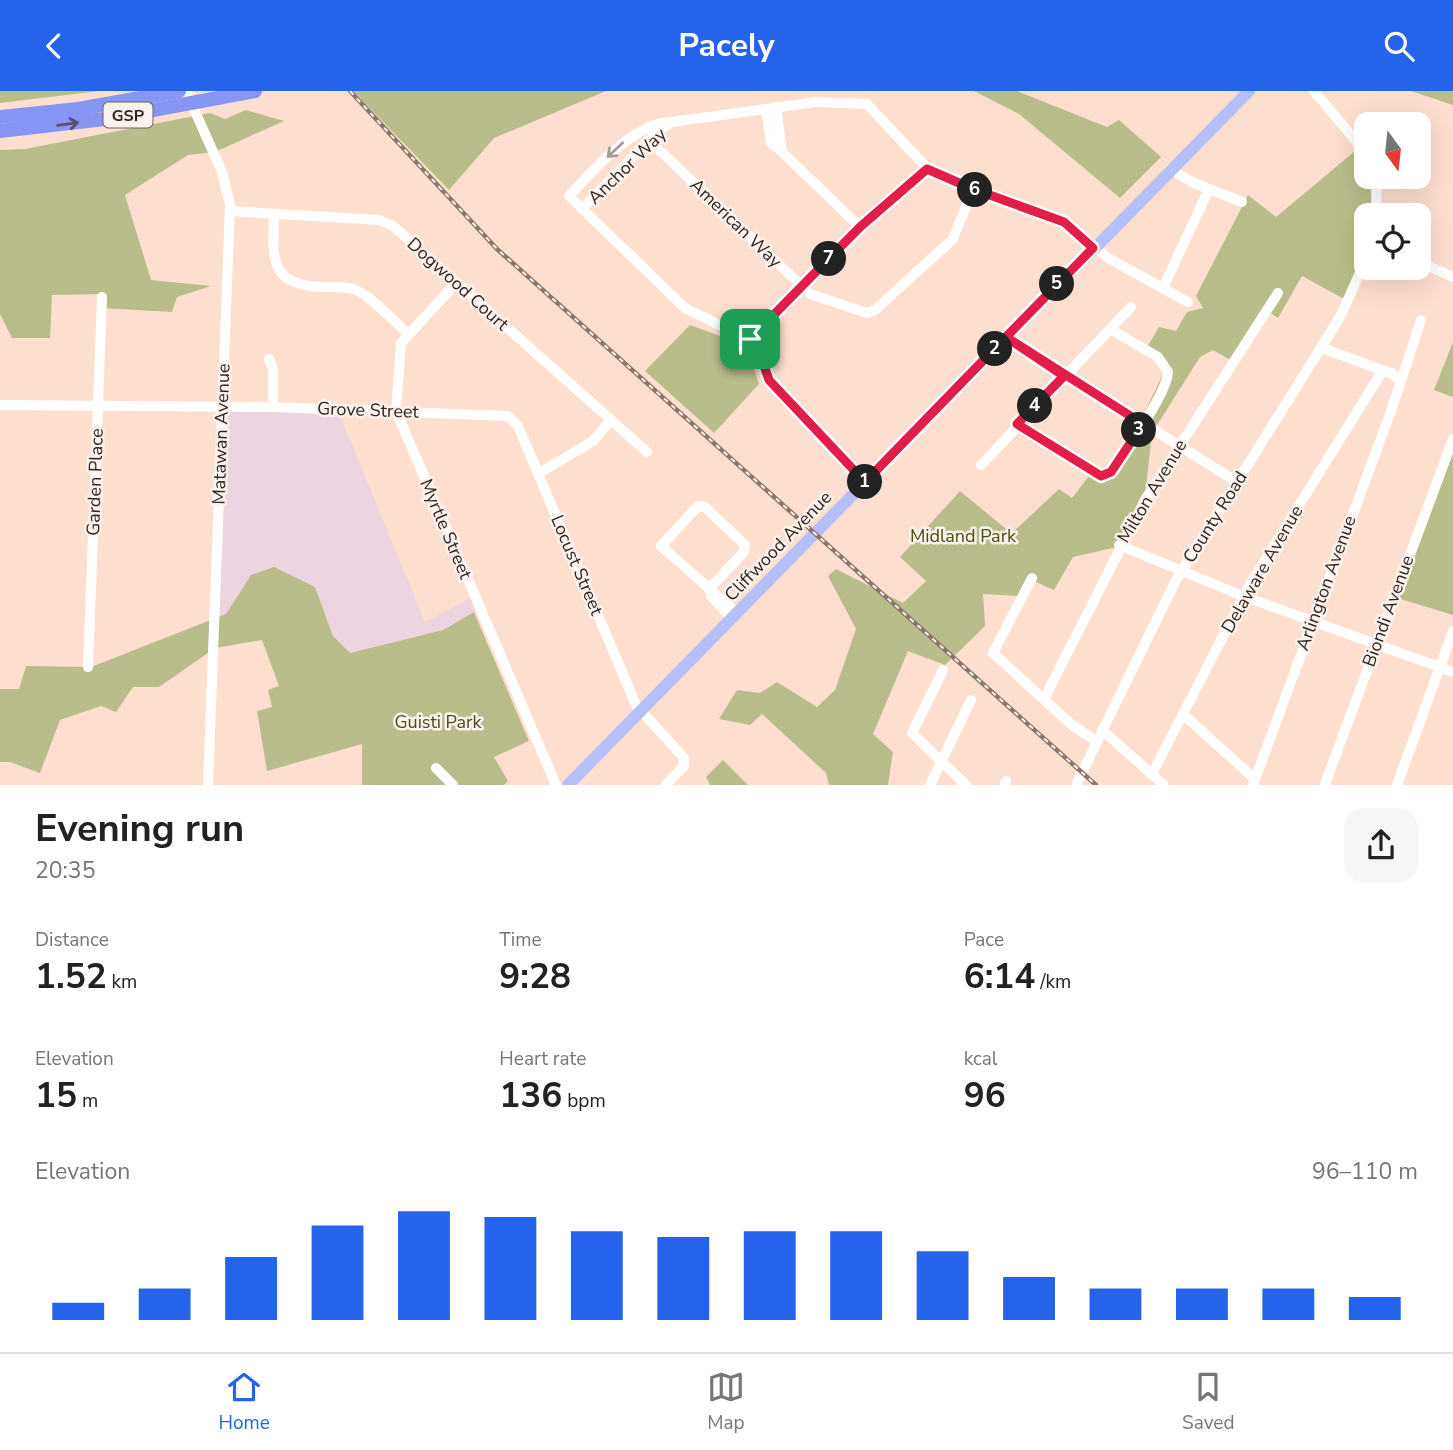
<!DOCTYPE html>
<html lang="en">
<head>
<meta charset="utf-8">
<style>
  :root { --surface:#fff; --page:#f6f6f6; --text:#222; --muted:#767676; --line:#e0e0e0; --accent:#2563eb }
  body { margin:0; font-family:"Nunito Sans",sans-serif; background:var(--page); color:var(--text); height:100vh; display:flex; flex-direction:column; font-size:26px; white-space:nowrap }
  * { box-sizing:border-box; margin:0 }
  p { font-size:23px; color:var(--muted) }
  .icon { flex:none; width:38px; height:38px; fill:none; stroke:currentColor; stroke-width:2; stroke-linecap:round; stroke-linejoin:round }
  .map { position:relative; height:694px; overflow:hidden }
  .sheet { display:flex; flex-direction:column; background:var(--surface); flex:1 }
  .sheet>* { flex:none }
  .needle { width:46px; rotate:165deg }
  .buttons { position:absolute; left:1354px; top:21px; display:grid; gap:14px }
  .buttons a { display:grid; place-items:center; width:77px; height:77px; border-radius:14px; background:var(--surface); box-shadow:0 7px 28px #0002; font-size:35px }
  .pin { position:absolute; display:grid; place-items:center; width:60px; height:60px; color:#fff; margin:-30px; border-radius:14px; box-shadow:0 4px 10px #0006 }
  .km { position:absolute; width:35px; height:35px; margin:-18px; border-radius:50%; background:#222; color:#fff; font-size:19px; line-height:35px; text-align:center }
  .round { display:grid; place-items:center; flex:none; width:74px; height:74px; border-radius:21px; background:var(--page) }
  .head { display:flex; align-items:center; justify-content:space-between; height:119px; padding:0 35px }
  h1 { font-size:38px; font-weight:700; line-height:52px }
  .metrics { display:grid; grid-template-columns:repeat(3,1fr); gap:10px; height:119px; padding:7px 35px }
  .metrics div { display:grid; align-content:center }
  .metrics b { font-size:35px; font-weight:700 }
  .metrics small { font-size:19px; font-weight:400 }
  .metrics p { font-size:19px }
  .chart { height:196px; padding:14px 35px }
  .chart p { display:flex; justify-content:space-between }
  .chart svg { width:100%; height:126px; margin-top:7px; stroke:var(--accent); stroke-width:6 }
  header { display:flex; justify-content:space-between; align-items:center; height:91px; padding:0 35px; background:var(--accent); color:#fff; font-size:32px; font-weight:700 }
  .tab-bar { display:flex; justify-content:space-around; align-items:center; height:98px; border-top:2px solid var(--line); background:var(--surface); font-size:19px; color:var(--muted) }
  .tab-bar a { display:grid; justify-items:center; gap:4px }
  .tab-bar .current { color:var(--accent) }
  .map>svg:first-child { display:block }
  .education { fill:#ecd5e0 }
  .green { fill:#b9bd8a }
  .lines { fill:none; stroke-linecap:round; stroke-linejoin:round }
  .minor { stroke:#fff; stroke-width:10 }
  .major { stroke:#b7bff9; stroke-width:12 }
  .highway { stroke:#8795f5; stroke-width:14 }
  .rail-casing { stroke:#8b766c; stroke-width:4.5 }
  .rail { stroke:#f9f2ee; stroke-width:2; stroke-dasharray:5; stroke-linecap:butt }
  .oneway { stroke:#545173 }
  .oneway2 { stroke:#a39c99 }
  .route-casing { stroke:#fff; stroke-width:14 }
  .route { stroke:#e11d48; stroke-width:9 }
  .labels { text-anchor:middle; stroke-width:5; stroke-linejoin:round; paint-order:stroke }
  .shield { fill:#f9f2ee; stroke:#6e625c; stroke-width:2 }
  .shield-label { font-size:16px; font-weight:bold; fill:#32241d }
  .street-label { font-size:18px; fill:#32241d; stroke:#f9f2ee }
  .park-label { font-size:18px; fill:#4c4e0e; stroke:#f9f2ee }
</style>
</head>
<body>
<header><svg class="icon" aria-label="back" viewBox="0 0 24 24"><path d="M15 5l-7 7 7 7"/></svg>Pacely<svg class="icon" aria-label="search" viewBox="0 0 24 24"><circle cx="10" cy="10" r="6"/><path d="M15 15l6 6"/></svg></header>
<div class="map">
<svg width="1453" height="694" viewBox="0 0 1453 694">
  <rect width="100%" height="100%" fill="#fddfd0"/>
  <!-- education -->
  <polygon class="education" points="229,320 339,322 425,531 470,507 474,521 443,539 350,562 333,545 315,496 251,484 226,523 219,526"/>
  <!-- green -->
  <g class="green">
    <polygon points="0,0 99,0 0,12"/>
    <polygon points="353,0 606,0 494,47 449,99"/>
    <polygon points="974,0 1017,0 1107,36 1119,29 1161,66 1120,107 1019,23"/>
    <polygon points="1411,0 1453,0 1453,14"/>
    <polygon points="246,19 284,30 215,61 188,64 125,104 151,189 211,195 177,206 172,221 101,217 100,203 52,204 50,247 12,247 0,223 0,59 25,58 210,22 225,28"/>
    <path d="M1355,60C1369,83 1373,97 1371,124H1367C1367,156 1356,179 1344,208L1302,185L1278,227L1269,221L1232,270L1213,259L1200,266L1152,342L1145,405L1117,456L1073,466L1054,499L1029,488L1020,505L983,503L985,535L945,574L908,560L873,643L893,661L888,694H829L826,682L762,623L750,634L719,628L737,599L760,602L777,591L817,616L835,599L856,538L828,485L836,478L903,512L926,490L900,466L960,400L1006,438L1014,440L1059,398L1072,407L1089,385L1106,389L1103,386L1139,333L1166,277L1145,260L1159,236L1176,240L1187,221L1203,217L1196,205L1248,104L1276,126Z"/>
    <path d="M690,234C728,248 747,250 759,293L714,342L645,280Z"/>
    <polygon points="1453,251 1453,306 1434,299"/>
    <polygon points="1453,350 1453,524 1394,506"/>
    <polygon points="274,476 315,496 333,545 350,562 443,539 474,521 529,650 494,666 508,690 504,694 362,694 362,653 267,680 257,620 272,616 268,599 279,595 262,549 215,557 159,596 133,596 116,621 101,615 60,629 40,682 10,671 0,671 0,598 19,598 26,575 91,576 226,523 251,484"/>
    <polygon points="723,669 748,694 710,694 706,686"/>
  </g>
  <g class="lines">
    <!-- minor -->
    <g class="minor">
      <polyline points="186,0 222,81 230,114 208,694"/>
      <polyline points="1314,0 1367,63"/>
      <polyline points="776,16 782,61 860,136"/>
      <polyline points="766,18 771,52 782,61"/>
      <polyline points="649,49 810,203 867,222 875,219 953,148 973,98"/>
      <polyline points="1170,78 1194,92 1242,111"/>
      <polyline points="582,118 659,39 668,34"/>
      <polyline points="230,120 379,129 393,135 647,361"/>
      <path d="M274,123C273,166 268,193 320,196C330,196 343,195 353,198C368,202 395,231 408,243"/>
      <polyline points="1376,124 1377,86"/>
      <polyline points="1419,171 1453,186"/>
      <polyline points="456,192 401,252 396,320 556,694"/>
      <polyline points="1163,197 1209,98"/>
      <polyline points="1006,246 1237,391"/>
      <polyline points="750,249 860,136 927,77"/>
      <polyline points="1322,257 1393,283 1400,291"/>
      <polyline points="269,268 273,278 273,316"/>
      <polyline points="0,314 273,316 508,325 518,335 636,614 684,667 684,675 666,694"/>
      <path d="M1017,333L1096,384L1111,381C1125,361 1167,303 1168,281L1158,266L1110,238"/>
      <polyline points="981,374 1131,216"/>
      <polyline points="538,383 593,350 611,329"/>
      <path d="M865,391L769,289L760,263L750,249L685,217L569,105C595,78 621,46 657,33L816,11L867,13L927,77L973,98L1064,131L1108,167L1188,211"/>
      <polyline points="1119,454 1243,505 1453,581"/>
      <polyline points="1032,487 993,562 1072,634 1096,650"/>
      <polyline points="709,498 744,461 745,454 705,416 698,415 661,455 737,522"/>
      <polyline points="711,505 732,528"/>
      <polyline points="88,576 102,206"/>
      <polyline points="943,579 912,642 966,694"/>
      <polyline points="1044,608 1145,409 1278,202"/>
      <polyline points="1183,623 1255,688"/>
      <polyline points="1102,639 1164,694"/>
      <polyline points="436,677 453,694"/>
      <polyline points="1152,683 1249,495 1383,279"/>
      <polyline points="1325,693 1453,348"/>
      <polyline points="930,694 971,609"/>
      <polyline points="1004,694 1006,690"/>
      <polyline points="1076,694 1176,489 1340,226 1367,166"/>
      <polyline points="1253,694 1391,320 1421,229"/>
      <polyline points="1397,694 1453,540"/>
    </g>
    <!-- major -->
    <polyline class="major" points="568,694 1249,0"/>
    <!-- highway -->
    <g class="highway">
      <polyline points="0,26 78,18 179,0"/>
      <polyline points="0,40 105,28 255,0"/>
    </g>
    <defs>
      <polyline id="rail" points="350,0 497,158 1096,694"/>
    </defs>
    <!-- rail casing -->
    <use href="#rail" class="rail-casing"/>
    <!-- rail -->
    <use href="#rail" class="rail"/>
  </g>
  <!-- one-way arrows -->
  <defs><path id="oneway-shaft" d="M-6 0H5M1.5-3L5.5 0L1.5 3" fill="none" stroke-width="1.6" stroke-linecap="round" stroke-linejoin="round" transform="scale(1.75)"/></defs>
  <use class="oneway" href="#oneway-shaft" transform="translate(68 33) rotate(-8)"/>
  <use class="oneway2" href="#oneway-shaft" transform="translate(615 59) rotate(137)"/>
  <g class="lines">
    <defs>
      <polyline id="route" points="750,248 760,263 769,289 865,391 1006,246 1143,333 1111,381 1101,385 1017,333 1064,285 1006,246 1093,157 1064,131 973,98 927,78 860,136 750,248"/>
    </defs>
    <!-- route casing -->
    <use href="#route" class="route-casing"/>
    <!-- route -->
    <use href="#route" class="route"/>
  </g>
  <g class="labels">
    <!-- shield labels -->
    <rect class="shield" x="103.5" y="11.5" width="49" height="25" rx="5"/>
    <g class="shield-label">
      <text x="128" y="30">GSP</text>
    </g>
    <!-- street labels -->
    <g class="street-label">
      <text transform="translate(627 75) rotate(-44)" y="6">Anchor Way</text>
      <text transform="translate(736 132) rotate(44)" y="6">American Way</text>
      <text transform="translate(458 193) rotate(42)" y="6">Dogwood Court</text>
      <text transform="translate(368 319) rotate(2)" y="6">Grove Street</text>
      <text transform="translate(221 343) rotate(-88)" y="6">Matawan Avenue</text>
      <text transform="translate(95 391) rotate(-88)" y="6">Garden Place</text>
      <text transform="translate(1152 400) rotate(-59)" y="6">Milton Avenue</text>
      <text transform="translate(1215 426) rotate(-58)" y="6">County Road</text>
      <text transform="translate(446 438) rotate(67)" y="6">Myrtle Street</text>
      <text transform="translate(778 455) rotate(-46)" y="6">Cliffwood Avenue</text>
      <text transform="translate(577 474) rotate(67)" y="6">Locust Street</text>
      <text transform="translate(1262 478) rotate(-60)" y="6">Delaware Avenue</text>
      <text transform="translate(1326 492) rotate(-70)" y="6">Arlington Avenue</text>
      <text transform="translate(1388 520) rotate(-70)" y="6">Biondi Avenue</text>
    </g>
    <!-- park labels -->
    <g class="park-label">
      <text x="963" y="451">Midland Park</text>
      <text x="438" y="637">Guisti Park</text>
    </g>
  </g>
</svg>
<div class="buttons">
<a><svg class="needle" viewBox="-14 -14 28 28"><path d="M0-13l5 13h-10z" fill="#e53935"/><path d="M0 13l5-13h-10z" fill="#767676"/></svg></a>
<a><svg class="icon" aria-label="locate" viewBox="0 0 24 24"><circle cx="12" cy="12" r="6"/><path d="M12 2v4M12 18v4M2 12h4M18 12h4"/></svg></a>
</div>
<div class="pin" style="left:750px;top:248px;background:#1e9e55"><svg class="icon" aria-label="arrive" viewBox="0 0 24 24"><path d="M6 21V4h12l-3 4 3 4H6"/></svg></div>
<b class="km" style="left:865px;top:391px">1</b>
<b class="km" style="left:995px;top:258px">2</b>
<b class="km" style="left:1139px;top:339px">3</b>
<b class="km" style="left:1035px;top:315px">4</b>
<b class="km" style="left:1057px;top:193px">5</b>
<b class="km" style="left:975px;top:99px">6</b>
<b class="km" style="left:829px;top:168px">7</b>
</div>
<section class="sheet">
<div class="head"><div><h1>Evening run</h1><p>20:35</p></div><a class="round"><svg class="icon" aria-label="share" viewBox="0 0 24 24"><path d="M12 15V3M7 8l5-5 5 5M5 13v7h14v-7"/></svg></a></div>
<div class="metrics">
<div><p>Distance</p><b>1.52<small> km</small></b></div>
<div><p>Time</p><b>9:28</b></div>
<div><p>Pace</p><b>6:14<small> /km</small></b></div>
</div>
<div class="metrics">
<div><p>Elevation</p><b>15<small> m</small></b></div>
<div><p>Heart rate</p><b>136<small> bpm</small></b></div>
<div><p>kcal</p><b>96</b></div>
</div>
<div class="chart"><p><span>Elevation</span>96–110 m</p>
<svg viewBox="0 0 160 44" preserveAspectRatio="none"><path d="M5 44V38M15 44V33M25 44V22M35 44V11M45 44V6M55 44V8M65 44V13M75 44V15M85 44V13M95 44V13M105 44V20M115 44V29M125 44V33M135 44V33M145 44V33M155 44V36"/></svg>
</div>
</section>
<nav class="tab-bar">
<a class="current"><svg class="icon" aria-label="home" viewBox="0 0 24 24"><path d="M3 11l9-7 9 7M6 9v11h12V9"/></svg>Home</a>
<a><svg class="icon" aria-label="map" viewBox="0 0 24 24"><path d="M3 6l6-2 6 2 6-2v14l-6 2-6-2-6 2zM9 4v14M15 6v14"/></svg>Map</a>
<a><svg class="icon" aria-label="saved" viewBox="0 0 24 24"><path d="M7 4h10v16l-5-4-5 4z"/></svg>Saved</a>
</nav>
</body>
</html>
